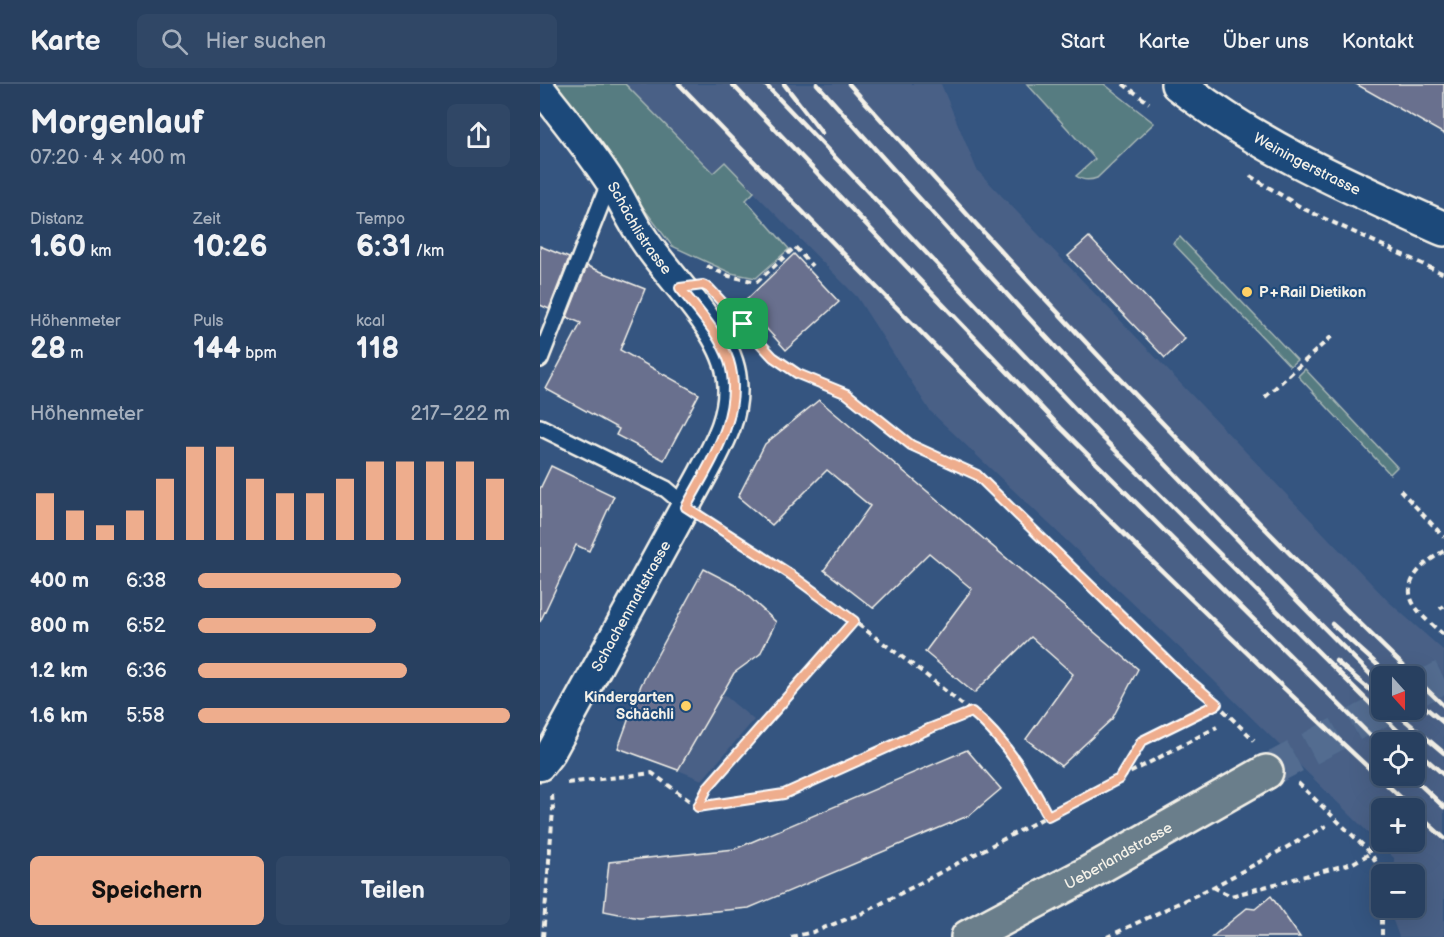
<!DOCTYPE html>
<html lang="de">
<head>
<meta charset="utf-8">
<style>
  :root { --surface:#284060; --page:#304766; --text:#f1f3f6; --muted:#a5afbd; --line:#445975; --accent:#eead8d }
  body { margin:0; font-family:"Balsamiq Sans",sans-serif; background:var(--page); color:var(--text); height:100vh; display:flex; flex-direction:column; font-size:22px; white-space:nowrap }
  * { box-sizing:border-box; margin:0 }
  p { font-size:20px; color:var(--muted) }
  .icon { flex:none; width:33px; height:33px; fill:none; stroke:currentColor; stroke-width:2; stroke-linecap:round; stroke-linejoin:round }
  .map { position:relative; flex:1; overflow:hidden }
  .sheet { display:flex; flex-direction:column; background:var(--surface); width:540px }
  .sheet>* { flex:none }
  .needle { width:39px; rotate:159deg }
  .tools { position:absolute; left:831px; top:582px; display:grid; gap:12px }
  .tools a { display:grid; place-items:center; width:54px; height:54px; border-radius:9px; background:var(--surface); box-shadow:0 6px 24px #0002,0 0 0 2px var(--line); font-size:30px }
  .pin { position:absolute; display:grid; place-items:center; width:51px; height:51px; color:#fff; margin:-26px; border-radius:12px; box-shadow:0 3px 9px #0006 }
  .round { display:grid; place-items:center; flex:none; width:63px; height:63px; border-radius:9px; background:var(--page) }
  .summary { display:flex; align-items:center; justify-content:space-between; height:102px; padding:0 30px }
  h1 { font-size:33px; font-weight:600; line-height:45px }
  .figures { display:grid; grid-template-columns:repeat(3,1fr); gap:9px; height:102px; padding:6px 30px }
  .figures div { display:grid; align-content:center }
  .figures b { font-size:30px; font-weight:600 }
  .figures small { font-size:16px; font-weight:400 }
  .figures p { font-size:16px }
  .chart { height:168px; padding:12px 30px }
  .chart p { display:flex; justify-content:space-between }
  .chart svg { width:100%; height:108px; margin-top:6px; stroke:var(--accent); stroke-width:6 }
  .action { display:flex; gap:12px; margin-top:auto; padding:12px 30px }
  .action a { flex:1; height:69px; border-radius:9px; background:var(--accent); color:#111; font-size:24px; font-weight:600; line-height:69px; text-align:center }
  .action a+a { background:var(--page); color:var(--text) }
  ul { padding:0 30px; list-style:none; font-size:20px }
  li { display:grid; grid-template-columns:96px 72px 1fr; align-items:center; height:45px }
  li i { height:15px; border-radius:8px; background:var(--accent) }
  header { display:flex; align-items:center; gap:36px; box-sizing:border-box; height:84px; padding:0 30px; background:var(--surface); border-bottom:2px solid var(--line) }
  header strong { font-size:28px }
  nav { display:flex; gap:33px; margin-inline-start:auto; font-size:21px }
  .search { width:420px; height:54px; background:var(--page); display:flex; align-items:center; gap:15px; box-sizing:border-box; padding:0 21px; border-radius:9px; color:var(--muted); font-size:22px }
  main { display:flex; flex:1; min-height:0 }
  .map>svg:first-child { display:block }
  .built { fill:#486086; fill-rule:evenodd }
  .green { fill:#577b81; stroke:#a6b6b4; stroke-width:1.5 }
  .building { fill:#69708e; stroke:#f4f1e8; stroke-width:1.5 }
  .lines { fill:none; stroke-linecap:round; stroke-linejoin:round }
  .primary-tunnel { stroke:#526c90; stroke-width:33; stroke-dasharray:33 16; stroke-linecap:butt }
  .service-casing { stroke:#f4f1e8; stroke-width:20 }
  .minor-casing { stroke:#f4f1e8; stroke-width:33 }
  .tertiary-casing { stroke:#f4f1e8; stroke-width:38 }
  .primary-casing { stroke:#f4f1e8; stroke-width:38 }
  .path { stroke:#f4f1e8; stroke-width:4; stroke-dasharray:6 4.5; stroke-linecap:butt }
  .service { stroke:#1f4a7a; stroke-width:15 }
  .minor { stroke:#1f4a7a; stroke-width:28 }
  .tertiary { stroke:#1f4a7a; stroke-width:33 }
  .primary { stroke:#6b7e8b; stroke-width:33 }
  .rail { stroke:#f4f1e8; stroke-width:4.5 }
  .route-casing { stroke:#fff; stroke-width:12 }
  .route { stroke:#eead8d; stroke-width:8 }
  .poi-dot { fill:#ffd166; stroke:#1f4a7a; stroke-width:2 }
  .labels { text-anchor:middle; stroke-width:4.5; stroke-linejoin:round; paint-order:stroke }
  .street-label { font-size:15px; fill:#f4f1e8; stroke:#1f4a7a }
  .poi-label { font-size:15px; font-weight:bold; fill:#f4f1e8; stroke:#1f4a7a; text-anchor:start }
</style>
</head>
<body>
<header>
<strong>Karte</strong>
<div class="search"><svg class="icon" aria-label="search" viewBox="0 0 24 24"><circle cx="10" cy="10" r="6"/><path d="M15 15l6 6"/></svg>Hier suchen</div>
<nav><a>Start</a><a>Karte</a><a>Über uns</a><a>Kontakt</a></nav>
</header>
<main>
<section class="sheet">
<div class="summary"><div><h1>Morgenlauf</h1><p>07:20 · 4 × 400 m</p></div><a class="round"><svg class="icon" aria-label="share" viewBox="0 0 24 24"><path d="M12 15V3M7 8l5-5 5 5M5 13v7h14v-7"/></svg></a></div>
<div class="figures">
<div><p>Distanz</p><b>1.60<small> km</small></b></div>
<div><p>Zeit</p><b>10:26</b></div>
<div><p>Tempo</p><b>6:31<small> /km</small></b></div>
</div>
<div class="figures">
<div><p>Höhenmeter</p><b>28<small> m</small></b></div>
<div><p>Puls</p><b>144<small> bpm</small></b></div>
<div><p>kcal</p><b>118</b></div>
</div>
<div class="chart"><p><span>Höhenmeter</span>217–222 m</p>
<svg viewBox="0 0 160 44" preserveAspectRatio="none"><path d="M5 44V25M15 44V32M25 44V38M35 44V32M45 44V19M55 44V6M65 44V6M75 44V19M85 44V25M95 44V25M105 44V19M115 44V12M125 44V12M135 44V12M145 44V12M155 44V19"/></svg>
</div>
<ul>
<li><b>400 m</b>6:38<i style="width:65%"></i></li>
<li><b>800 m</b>6:52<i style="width:57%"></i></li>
<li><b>1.2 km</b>6:36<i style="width:67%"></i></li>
<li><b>1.6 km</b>5:58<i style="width:100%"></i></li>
</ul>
<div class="action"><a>Speichern</a><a>Teilen</a></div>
</section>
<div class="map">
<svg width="904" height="853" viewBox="0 0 904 853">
  <rect width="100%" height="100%" fill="#355580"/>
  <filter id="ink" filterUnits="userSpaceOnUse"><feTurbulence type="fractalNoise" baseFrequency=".0167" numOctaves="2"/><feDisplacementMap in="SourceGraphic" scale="12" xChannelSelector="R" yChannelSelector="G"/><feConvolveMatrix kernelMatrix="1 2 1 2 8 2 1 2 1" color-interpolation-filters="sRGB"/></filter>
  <g filter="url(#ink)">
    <!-- built -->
    <g class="built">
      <path d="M85,0H401L437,86L849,518L904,567V853H859L852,834V824H874V790H854V774L663,586L390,327L317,213L185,79L174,89ZM842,592H874V626H842ZM842,658H874V692H842ZM842,724H874V758H842Z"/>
      <polygon points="123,560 214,636 162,696 138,686 153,660 88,636 101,601"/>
    </g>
    <!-- green -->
    <g class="green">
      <polygon points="10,0 85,0 173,89 185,78 214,108 206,116 249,165 216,194 191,189 132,162"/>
      <path d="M487,0H564L614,39L557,94C549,97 543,97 536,92L555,75Z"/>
      <polygon points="640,153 757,276 750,282 633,159"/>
      <polygon points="765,285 857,383 850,390 758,292"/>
    </g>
    <!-- building -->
    <g class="building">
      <polygon points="816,0 904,0 904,50"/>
      <polygon points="549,153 645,255 625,274 528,172"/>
      <polygon points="0,162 29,174 9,225 0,221"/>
      <polygon points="254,170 299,218 246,266 203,219"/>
      <polygon points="47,182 105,205 80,266 159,310 124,376 76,351 79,345 6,305 41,239 27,233"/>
      <polygon points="279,316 598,585 572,635 521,682 486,655 533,590 491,553 434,609 385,568 432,505 389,469 333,524 284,486 330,422 287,386 232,441 198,413 225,360"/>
      <polygon points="11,382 74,412 49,467 36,461 0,538 0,405"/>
      <polygon points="164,485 197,502 236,538 220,570 194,589 138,686 78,664 101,601"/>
      <polygon points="427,666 461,705 430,731 209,824 99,834 64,827 69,778 195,765"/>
      <polygon points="731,812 760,853 672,853 707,824 715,825"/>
    </g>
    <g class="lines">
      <!-- primary-tunnel -->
      <g class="primary-tunnel">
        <polyline points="874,608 904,592"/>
        <polyline points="726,688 842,626"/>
      </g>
      <defs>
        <g id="service">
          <polyline points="0,275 70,97"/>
          <polyline points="0,343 126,405 146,422"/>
        </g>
        <g id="minor">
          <path id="s1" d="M0,4C24,35 50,66 71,99C83,117 91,137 103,154C129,195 188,247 192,296C196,331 179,360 163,390L11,668L0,682"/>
        </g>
        <g id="tertiary">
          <path id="s2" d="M638,0C717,63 813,104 904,145"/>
        </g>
        <g id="primary">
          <path id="s3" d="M428,853L545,791L726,688"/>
        </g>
      </defs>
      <!-- service casing -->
      <use href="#service" class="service-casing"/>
      <!-- minor casing -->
      <use href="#minor" class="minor-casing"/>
      <!-- tertiary casing -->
      <use href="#tertiary" class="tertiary-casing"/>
      <!-- primary casing -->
      <use href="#primary" class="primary-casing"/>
      <!-- path -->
      <g class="path">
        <polyline points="583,0 609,19"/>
        <polyline points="710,92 764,125 904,190"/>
        <polyline points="167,182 189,192 217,198 255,163 272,182"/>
        <polyline points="212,250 242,280 258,290 307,310 371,361 437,391 639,589 677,620 714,656"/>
        <polyline points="725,313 792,252"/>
        <polyline points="860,406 904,453"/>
        <polyline points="171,439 250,490 381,587 446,640 492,700 508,732"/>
        <path d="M904,467C883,479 857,500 877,525C884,535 895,543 904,551"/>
        <polyline points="900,525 904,522"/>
        <polyline points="579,695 602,657 677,620"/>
        <polyline points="27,699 112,689 158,723 244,710 391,644 431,629"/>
        <polyline points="758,699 831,769 842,790"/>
        <polyline points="159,722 168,703 314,537"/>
        <polyline points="673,803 691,812 813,779 831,769"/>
        <polyline points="842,824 842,853"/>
        <polyline points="3,853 13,726 12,710"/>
        <polyline points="251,853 273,848 323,829 677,643"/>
        <polyline points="567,853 673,803 786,742"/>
      </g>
      <!-- service -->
      <use href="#service" class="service"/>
      <!-- minor -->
      <use href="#minor" class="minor"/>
      <!-- tertiary -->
      <use href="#tertiary" class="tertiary"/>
      <!-- primary -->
      <use href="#primary" class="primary"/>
      <!-- rail -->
      <g class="rail">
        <path d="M139,0C377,248 620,491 872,724"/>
        <polyline points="192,0 521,344 842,663"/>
        <polyline points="225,0 563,354 869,658"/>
        <polyline points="244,0 282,49"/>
        <path d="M277,0C460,206 646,407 842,602"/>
        <path d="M309,0C491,203 678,403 874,592"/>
        <polyline points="792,540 850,592"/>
        <polyline points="796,577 842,616"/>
        <polyline points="874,593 904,622"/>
        <polyline points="874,614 904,639"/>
        <polyline points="853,626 904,669"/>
        <polyline points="874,664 904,691"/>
        <polyline points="871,692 904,723"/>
        <polyline points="874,727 904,754"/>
      </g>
    </g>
  </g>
  <g class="lines" filter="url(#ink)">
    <defs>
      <path id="route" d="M163,201L169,204L233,273L258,290L307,310L371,361L437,391L639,588L677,620L602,657L579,695L508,732C489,695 465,655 432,628L391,644L244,710L158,723L168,703L314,537L250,490L146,423C170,379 205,329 189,277C180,250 157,226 140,204Z"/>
    </defs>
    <!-- route casing -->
    <use href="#route" class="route-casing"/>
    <!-- route -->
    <use href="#route" class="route"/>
  </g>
  <!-- markers -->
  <g class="poi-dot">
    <circle cx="707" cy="208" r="6"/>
    <circle cx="146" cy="622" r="6"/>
  </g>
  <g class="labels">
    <!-- street labels -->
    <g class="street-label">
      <text dy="5" stroke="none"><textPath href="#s2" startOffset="152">Weiningerstrasse</textPath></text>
      <text dy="5" stroke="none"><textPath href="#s1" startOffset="172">Schächlistrasse</textPath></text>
      <text transform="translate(91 522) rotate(-61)" y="5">Schachenmattstrasse</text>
      <text dy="5" stroke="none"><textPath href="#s3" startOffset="171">Ueberlandstrasse</textPath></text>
    </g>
    <!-- poi labels -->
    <g class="poi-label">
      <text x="719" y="213">P+Rail Dietikon</text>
      <text x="134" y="618" text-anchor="end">Kindergarten<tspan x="134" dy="17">Schächli</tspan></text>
    </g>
  </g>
</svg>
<div class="tools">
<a><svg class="needle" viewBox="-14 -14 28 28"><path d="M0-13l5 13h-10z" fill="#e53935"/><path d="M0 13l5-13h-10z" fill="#a5afbd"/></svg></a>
<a><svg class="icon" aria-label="locate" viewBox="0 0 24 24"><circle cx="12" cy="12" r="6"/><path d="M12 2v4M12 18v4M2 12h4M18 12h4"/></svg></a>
<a>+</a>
<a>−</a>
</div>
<div class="pin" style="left:203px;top:240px;background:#1e9e55"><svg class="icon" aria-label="arrive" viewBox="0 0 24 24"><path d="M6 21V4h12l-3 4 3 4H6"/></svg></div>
</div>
</main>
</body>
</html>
